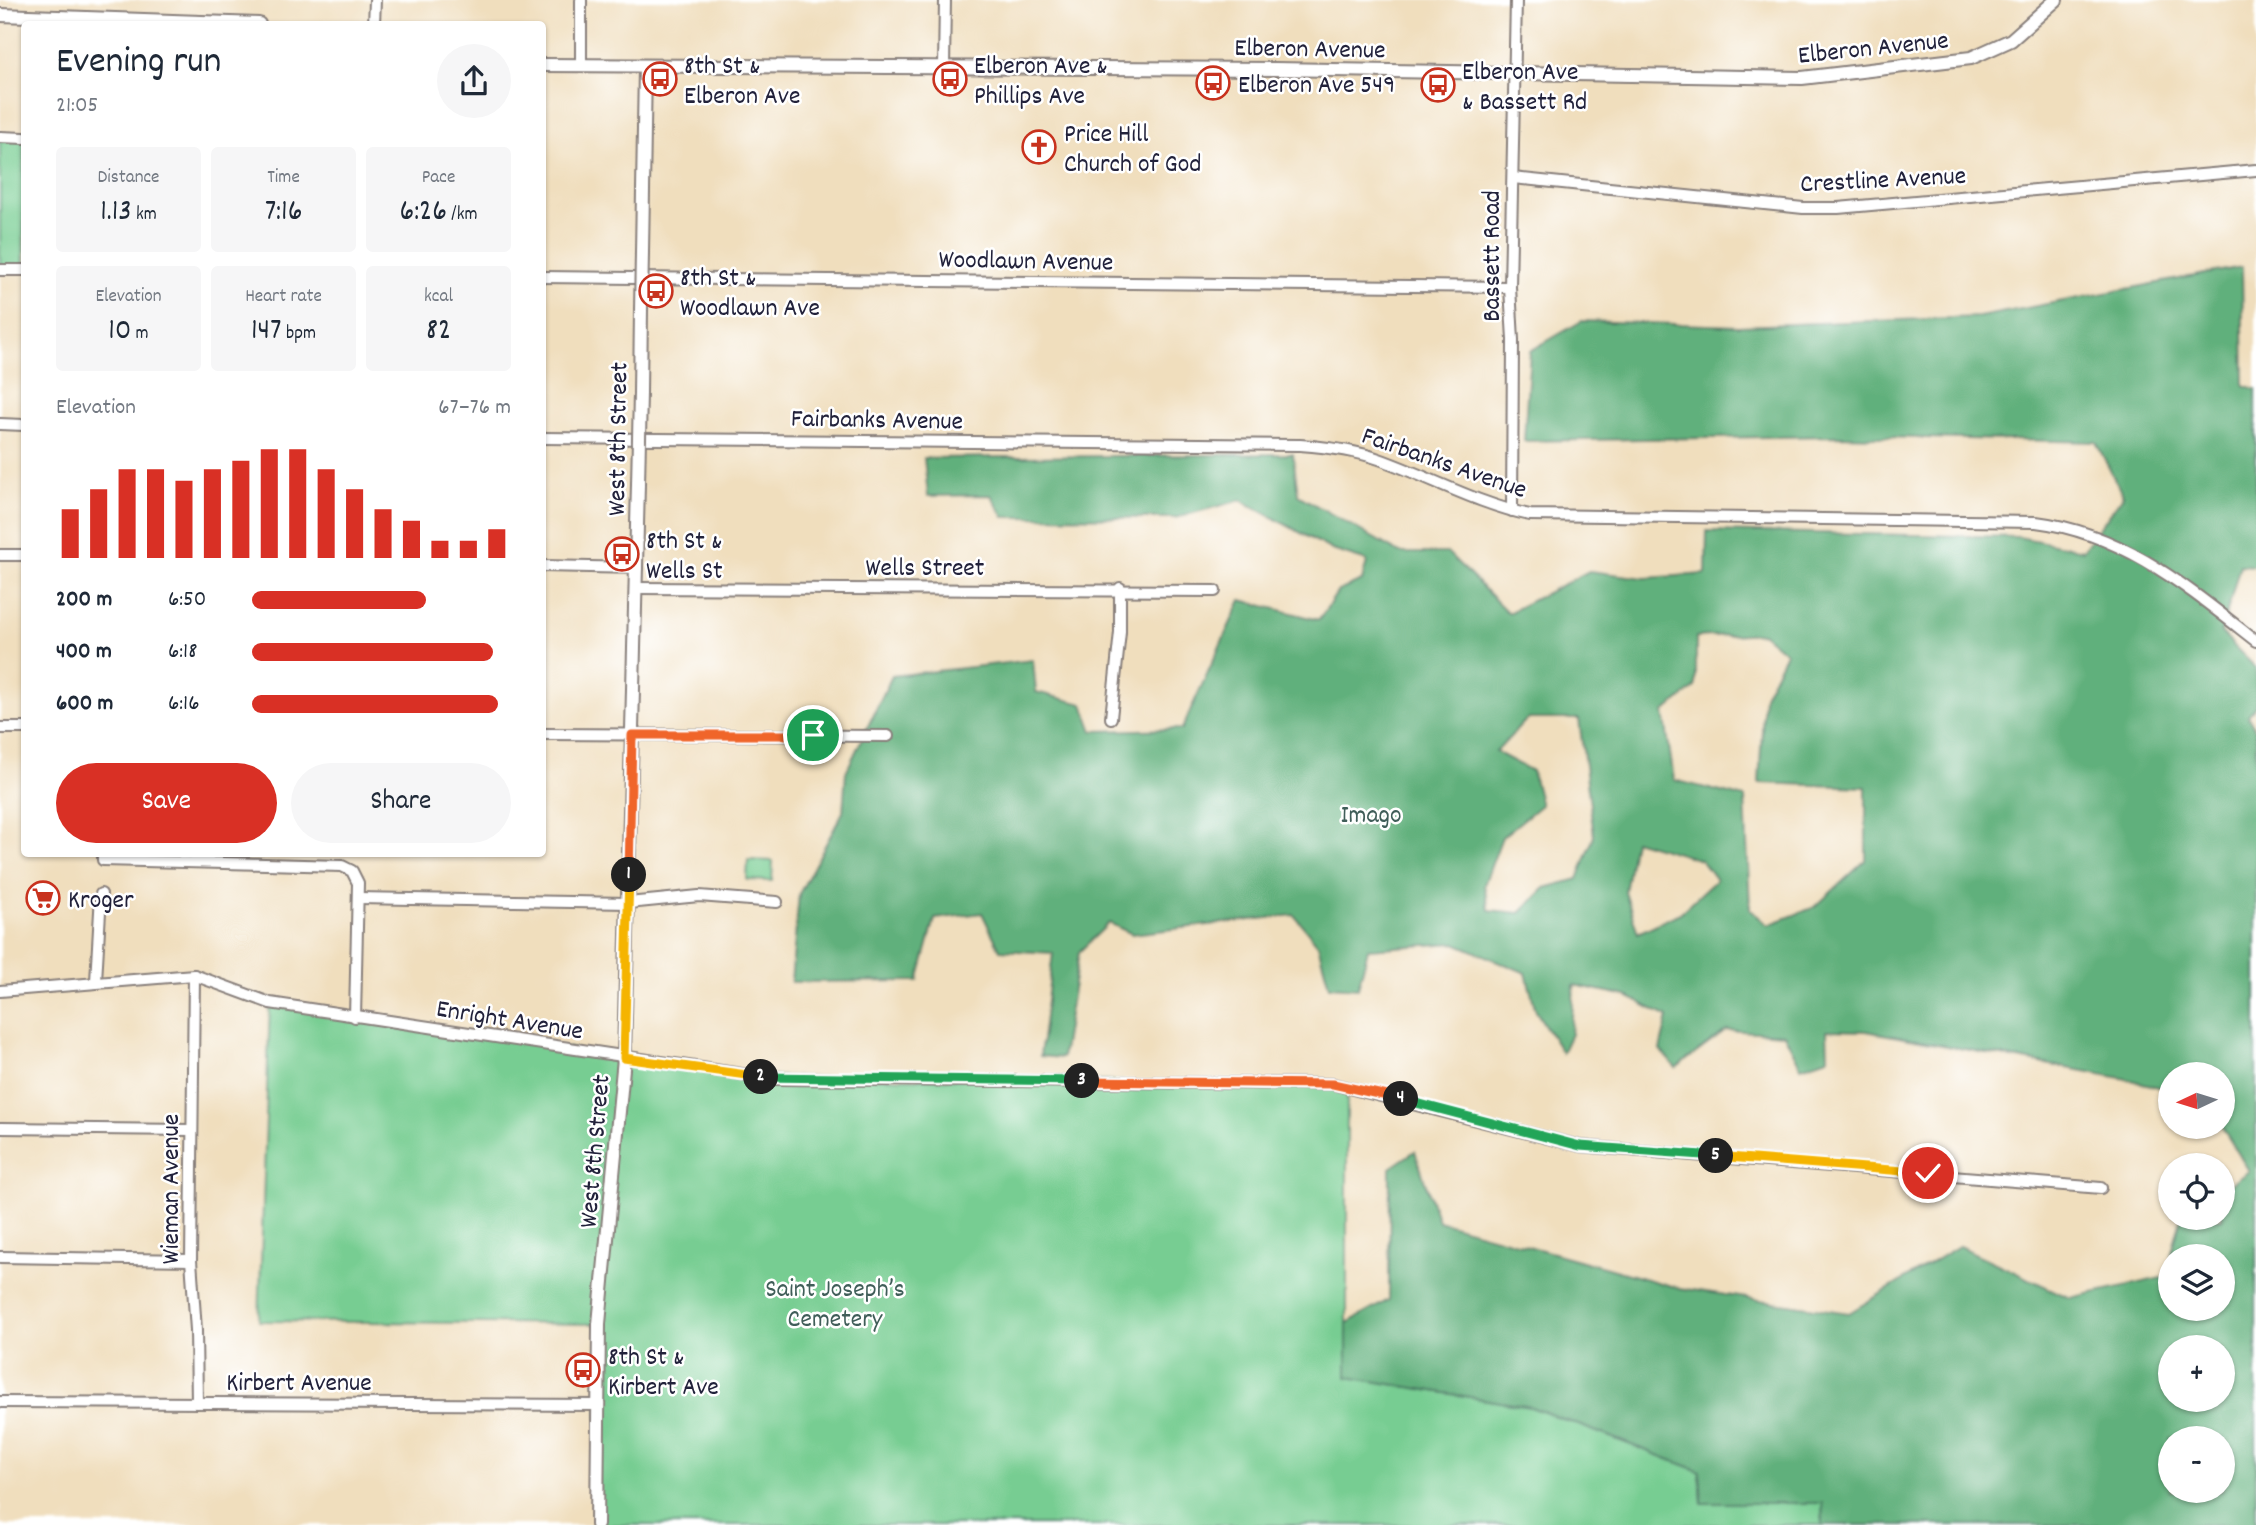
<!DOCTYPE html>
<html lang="en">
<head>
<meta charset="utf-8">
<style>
  :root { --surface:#fff; --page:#f6f6f7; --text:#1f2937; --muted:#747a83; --accent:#d93025 }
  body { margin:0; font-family:Dekko,sans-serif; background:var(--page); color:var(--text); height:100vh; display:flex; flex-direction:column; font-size:26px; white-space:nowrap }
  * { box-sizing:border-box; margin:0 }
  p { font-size:23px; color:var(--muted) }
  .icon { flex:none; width:38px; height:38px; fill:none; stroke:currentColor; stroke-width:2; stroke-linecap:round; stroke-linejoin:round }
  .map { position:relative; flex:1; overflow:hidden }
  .side { position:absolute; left:21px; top:21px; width:525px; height:836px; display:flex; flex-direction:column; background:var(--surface); border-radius:7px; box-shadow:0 2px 5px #0004 }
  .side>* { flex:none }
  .needle { width:46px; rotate:266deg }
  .buttons { position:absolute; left:2158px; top:1062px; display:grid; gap:14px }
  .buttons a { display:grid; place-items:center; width:77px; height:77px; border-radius:50%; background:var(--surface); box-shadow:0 2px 5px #0004; font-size:35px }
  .pin { position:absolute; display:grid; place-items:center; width:60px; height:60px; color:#fff; margin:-30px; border:4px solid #fff; border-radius:50%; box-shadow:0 2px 7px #0007 }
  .km { position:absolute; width:35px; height:35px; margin:-18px; border-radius:50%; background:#222; color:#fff; font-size:19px; line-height:35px; text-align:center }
  .round { display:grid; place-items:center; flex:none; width:74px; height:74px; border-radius:37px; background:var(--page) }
  .headline { display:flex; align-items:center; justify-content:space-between; height:119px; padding:0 35px }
  h1 { font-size:38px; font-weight:600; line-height:52px }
  .figures { display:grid; grid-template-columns:repeat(3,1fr); gap:10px; height:119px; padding:7px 35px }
  .figures div { display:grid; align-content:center; border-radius:7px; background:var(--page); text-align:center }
  .figures b { font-size:30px; font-weight:600 }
  .figures small { font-size:19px; font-weight:400 }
  .figures p { font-size:19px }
  .chart { height:196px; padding:14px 35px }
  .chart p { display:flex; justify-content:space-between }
  .chart svg { width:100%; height:126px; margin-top:7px; stroke:var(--accent); stroke-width:6 }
  .action { display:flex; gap:14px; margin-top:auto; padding:14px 35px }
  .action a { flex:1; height:80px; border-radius:42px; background:var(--accent); color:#fff; font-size:28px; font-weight:600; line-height:80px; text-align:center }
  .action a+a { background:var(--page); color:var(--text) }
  ul { padding:0 35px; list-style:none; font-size:23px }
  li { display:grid; grid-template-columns:112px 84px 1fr; align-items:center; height:52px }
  li i { height:18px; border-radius:9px; background:var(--accent) }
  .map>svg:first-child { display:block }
  .green { fill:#77cd92; stroke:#4c7866; stroke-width:2 }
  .forest { fill:#61b07c; stroke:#42695c; stroke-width:2; fill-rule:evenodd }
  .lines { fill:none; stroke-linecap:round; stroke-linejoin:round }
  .minor-casing { stroke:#89807c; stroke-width:14 }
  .tertiary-casing { stroke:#89807c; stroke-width:16 }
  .minor { stroke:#fff; stroke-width:10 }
  .tertiary { stroke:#fff; stroke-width:12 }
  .tertiary-bridge-casing { stroke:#89807c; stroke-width:16; stroke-linecap:butt }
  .tertiary-bridge { stroke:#fff; stroke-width:12 }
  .split-1-casing { stroke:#fff; stroke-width:14 }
  .split-2-casing { stroke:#fff; stroke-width:14 }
  .split-3-casing { stroke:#fff; stroke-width:14 }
  .split-4-casing { stroke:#fff; stroke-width:14 }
  .split-5-casing { stroke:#fff; stroke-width:14 }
  .split-6-casing { stroke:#fff; stroke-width:14 }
  .split-1 { stroke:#f0652b; stroke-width:9 }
  .split-2 { stroke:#f5b400; stroke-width:9 }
  .split-3 { stroke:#22a559; stroke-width:9 }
  .split-4 { stroke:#f0652b; stroke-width:9 }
  .split-5 { stroke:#22a559; stroke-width:9 }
  .split-6 { stroke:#f5b400; stroke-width:9 }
  .labels { text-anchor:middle; stroke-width:5; stroke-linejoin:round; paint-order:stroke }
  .street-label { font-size:26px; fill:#22223b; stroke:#fff }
  .poi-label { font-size:26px; fill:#22223b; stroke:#fff; text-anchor:start }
  .park-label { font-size:26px; fill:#405e59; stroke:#fff }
</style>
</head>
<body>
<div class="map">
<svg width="2256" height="1525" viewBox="0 0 2256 1525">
  <rect width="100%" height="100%" fill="#fff"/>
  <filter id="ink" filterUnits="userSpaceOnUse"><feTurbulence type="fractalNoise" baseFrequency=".0143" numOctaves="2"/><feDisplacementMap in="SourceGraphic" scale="14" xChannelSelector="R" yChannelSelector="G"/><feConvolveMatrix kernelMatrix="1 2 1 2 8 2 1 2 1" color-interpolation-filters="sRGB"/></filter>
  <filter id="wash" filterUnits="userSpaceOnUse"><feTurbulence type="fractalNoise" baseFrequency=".00686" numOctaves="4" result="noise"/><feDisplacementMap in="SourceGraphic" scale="28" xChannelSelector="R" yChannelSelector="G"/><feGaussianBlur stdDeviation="1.57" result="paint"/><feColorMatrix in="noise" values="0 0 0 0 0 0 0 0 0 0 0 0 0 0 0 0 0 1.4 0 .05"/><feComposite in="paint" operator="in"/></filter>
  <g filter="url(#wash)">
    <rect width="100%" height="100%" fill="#f0debd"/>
    <!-- green -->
    <g class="green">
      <polygon points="0,137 24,138 24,270 0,270"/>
      <polygon points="748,860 773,861 772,881 747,880"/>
      <polygon points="270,1003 750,1076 1347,1085 1347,1377 1531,1407 1700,1471 1702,1503 1822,1503 1823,1525 597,1525 599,1324 259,1321"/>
    </g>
    <!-- forest -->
    <path class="forest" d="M2242,267L2244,385L2256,389V566L2240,565L2221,633L2256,668V704L2248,716L2256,731V1525H1823L1822,1503H1702L1700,1471L1531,1407L1347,1377V1323L1389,1300L1390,1168L1415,1151L1438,1221L1679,1288L1849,1313L1959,1246L2070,1298L2166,1277L2170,1261V1309H2222V1256H2171L2181,1218H2222L2223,1189L2249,1171L2222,1127V1074H2170V1090L2127,1079L1866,1031L1827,1030L1828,1058L1801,1067L1784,1034L1727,1030L1676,1068L1660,1050L1668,1017L1627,996L1574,985L1571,1034L1562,1053L1536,1011L1526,973L1455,943L1368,949L1358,988L1329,986L1318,945L1294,915L1132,934L1109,923L1079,952L1062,1058L1040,1056L1053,953L1000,950L982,913L935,919L918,981L791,982L799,894L843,812L846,772L892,676L1033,660L1036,692L1083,704L1093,731L1182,729L1241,600L1319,620L1338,591L1362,581L1367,561L1332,550L1241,500L1175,518L1004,517L991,495L928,496L924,458L1293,454L1298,495L1400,553H1448L1508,613L1589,571L1645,578L1706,574L1707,531L2019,537L2083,550L2123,496L2096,442L1837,436L1524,441L1530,351L1582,321L1738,326L1979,317ZM1762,633L1786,653L1764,696L1759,783L1866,787V860L1815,907L1768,925L1750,909L1745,798L1674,780L1664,712L1696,687V637ZM1527,719H1579L1594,836L1578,879L1545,888L1520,913L1489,910L1484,885L1502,837L1541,805L1532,771L1496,752ZM1634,840L1701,860L1716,880L1680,913L1638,933L1625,892ZM2170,1348H2222V1400H2170ZM2170,1438H2222V1491H2170Z"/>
  </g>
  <g filter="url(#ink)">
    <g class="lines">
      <defs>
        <g id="minor">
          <polyline points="374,24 375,0"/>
          <polyline points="581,66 581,0"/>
          <polyline points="944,68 945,0"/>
          <polyline points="0,137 24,138"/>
          <polyline points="1513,178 1803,208 1838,208 2256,170"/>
          <polyline points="0,270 24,270"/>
          <polyline points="542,277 1510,287"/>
          <polyline points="0,424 24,425"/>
          <path d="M542,438L1300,445C1326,447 1354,450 1379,459C1430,477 1477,504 1530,515L2036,522C2124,533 2188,588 2256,641"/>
          <polyline points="1512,511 1513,340 1510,287 1516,0"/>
          <polyline points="0,555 24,555"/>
          <polyline points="542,566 637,568"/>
          <polyline points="636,588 1215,591"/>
          <polyline points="1111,718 1120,632 1120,588"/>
          <polyline points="0,728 24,728"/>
          <polyline points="542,734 888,736"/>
          <polyline points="103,854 103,860 342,866 352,871 358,883 355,1017"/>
          <polyline points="358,898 628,903 699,896 777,902"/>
          <polyline points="194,975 191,1260 196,1330 197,1403"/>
          <polyline points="96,981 101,894"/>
          <polyline points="0,991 194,975 270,1003 775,1079 1333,1084 1580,1146 2101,1188"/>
          <polyline points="0,1128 191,1130"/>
          <polyline points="0,1257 191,1260"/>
          <polyline points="0,1402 599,1405"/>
        </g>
        <g id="tertiary">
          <polyline points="0,15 259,24"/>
          <polyline points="542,65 1276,69 1802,78 1971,58 2011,40 2056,0"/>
          <polyline points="642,252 645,67"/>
          <polyline points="640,393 641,310"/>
          <polyline points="597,1525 599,1324 624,1058 638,484"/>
        </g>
      </defs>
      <!-- minor casing -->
      <use href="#minor" class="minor-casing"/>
      <!-- tertiary casing -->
      <use href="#tertiary" class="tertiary-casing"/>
      <!-- minor -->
      <use href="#minor" class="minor"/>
      <!-- tertiary -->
      <use href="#tertiary" class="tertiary"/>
      <defs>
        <g id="tertiary-bridge">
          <polyline points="641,310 642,252"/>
          <polyline points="638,484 640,393"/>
        </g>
      </defs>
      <!-- tertiary-bridge casing -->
      <use href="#tertiary-bridge" class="tertiary-bridge-casing"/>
      <!-- tertiary-bridge -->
      <use href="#tertiary-bridge" class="tertiary-bridge"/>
    </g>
  </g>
  <g class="lines" filter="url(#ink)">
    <defs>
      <polyline id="split-1" points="629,875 632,735 813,735"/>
      <polyline id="split-2" points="629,875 624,1058 761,1077"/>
      <polyline id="split-3" points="761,1077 1082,1081"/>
      <polyline id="split-4" points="1082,1081 1333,1084 1401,1099"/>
      <polyline id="split-5" points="1401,1099 1580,1146 1716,1156"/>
      <polyline id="split-6" points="1716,1156 1928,1173"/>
    </defs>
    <!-- split-1 casing -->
    <use href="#split-1" class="split-1-casing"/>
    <!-- split-2 casing -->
    <use href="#split-2" class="split-2-casing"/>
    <!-- split-3 casing -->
    <use href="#split-3" class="split-3-casing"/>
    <!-- split-4 casing -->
    <use href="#split-4" class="split-4-casing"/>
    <!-- split-5 casing -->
    <use href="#split-5" class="split-5-casing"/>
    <!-- split-6 casing -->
    <use href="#split-6" class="split-6-casing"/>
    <!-- split-1 -->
    <use href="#split-1" class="split-1"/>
    <!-- split-2 -->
    <use href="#split-2" class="split-2"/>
    <!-- split-3 -->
    <use href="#split-3" class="split-3"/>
    <!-- split-4 -->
    <use href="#split-4" class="split-4"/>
    <!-- split-5 -->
    <use href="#split-5" class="split-5"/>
    <!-- split-6 -->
    <use href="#split-6" class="split-6"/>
  </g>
  <!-- icons -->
  <defs>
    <symbol id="bus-ring" viewBox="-11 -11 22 22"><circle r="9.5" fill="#fff" stroke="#c8321e" stroke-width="1.5"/><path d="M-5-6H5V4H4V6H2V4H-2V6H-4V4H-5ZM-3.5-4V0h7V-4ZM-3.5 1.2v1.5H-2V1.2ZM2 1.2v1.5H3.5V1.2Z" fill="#c8321e"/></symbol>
    <symbol id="church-ring" viewBox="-11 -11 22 22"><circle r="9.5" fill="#fff" stroke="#c8321e" stroke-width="1.5"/><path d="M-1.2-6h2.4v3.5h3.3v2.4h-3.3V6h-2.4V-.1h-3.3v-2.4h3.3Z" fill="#c8321e"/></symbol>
    <symbol id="supermarket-ring" viewBox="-11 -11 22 22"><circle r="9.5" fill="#fff" stroke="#c8321e" stroke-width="1.5"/><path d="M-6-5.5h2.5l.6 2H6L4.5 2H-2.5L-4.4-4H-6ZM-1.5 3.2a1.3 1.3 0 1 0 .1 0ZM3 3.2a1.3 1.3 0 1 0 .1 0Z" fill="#c8321e"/></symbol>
  </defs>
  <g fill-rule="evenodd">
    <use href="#bus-ring" x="641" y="60" width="38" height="38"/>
    <use href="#bus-ring" x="931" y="60" width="38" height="38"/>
    <use href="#bus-ring" x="1194" y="64" width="38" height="38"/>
    <use href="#bus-ring" x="1419" y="66" width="38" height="38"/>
    <use href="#church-ring" x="1020" y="128" width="38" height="38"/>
    <use href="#bus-ring" x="637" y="272" width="38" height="38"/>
    <use href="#bus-ring" x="603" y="535" width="38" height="38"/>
    <use href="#supermarket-ring" x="24" y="879" width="38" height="38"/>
    <use href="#bus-ring" x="564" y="1351" width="38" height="38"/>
  </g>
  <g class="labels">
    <!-- street labels -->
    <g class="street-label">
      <text transform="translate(1873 46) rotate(-6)" y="9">Elberon Avenue</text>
      <text transform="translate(1310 47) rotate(1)" y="9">Elberon Avenue</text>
      <text transform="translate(1883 178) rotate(-3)" y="9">Crestline Avenue</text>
      <text transform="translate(1490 256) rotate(-90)" y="9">Bassett Road</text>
      <text transform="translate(1026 259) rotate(1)" y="9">Woodlawn Avenue</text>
      <text transform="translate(877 418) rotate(1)" y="9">Fairbanks Avenue</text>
      <text transform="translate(616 439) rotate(-89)" y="9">West 8th Street</text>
      <text transform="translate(1445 461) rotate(19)" y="9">Fairbanks Avenue</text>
      <text x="925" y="575">Wells Street</text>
      <text transform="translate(510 1018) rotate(9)" y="9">Enright Avenue</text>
      <text transform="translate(593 1151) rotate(-85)" y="9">West 8th Street</text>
      <text transform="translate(169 1189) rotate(-90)" y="9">Wieman Avenue</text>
      <text x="299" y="1390">Kirbert Avenue</text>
    </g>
    <!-- poi labels -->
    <g class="poi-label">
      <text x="684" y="73">8th St &amp;<tspan x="684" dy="30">Elberon Ave</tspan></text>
      <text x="974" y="73">Elberon Ave &amp;<tspan x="974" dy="30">Phillips Ave</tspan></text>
      <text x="1462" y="79">Elberon Ave<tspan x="1462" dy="30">&amp; Bassett Rd</tspan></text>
      <text x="1238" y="92">Elberon Ave 549</text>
      <text x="1064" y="141">Price Hill<tspan x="1064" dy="30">Church of God</tspan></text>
      <text x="680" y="285">8th St &amp;<tspan x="680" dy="30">Woodlawn Ave</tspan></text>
      <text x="646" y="548">8th St &amp;<tspan x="646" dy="30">Wells St</tspan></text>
      <text x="68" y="907">Kroger</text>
      <text x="608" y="1364">8th St &amp;<tspan x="608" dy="30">Kirbert Ave</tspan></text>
    </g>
    <!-- park labels -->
    <g class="park-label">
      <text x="1371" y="822">Imago</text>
      <text x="835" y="1296">Saint Joseph’s<tspan x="835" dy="30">Cemetery</tspan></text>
    </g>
  </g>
</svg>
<div class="buttons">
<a><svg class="needle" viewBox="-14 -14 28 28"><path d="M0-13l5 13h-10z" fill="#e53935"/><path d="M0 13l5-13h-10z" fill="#747a83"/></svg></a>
<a><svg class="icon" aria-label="locate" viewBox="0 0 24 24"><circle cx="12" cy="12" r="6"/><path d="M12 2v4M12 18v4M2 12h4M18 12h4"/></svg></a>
<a><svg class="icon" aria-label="layers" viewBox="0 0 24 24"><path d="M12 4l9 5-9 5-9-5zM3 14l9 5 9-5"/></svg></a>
<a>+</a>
<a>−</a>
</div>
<div class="pin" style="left:813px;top:735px;background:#1e9e55"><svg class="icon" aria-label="arrive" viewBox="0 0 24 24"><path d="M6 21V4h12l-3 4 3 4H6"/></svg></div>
<div class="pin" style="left:1928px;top:1173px;background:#d93025"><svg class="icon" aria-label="check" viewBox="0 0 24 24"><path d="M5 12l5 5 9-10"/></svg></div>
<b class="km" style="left:629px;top:875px">1</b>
<b class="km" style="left:761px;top:1077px">2</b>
<b class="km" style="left:1082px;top:1081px">3</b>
<b class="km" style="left:1401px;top:1099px">4</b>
<b class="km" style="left:1716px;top:1156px">5</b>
<section class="side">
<div class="headline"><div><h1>Evening run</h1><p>21:05</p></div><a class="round"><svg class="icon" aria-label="share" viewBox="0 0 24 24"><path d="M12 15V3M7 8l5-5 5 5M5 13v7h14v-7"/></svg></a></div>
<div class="figures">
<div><p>Distance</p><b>1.13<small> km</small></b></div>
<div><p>Time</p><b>7:16</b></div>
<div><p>Pace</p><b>6:26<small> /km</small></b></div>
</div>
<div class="figures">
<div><p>Elevation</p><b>10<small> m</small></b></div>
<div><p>Heart rate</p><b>147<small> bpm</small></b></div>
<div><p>kcal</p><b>82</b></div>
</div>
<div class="chart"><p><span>Elevation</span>67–76 m</p>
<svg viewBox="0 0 160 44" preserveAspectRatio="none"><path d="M5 44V27M15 44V20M25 44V13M35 44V13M45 44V17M55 44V13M65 44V10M75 44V6M85 44V6M95 44V13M105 44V20M115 44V27M125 44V31M135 44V38M145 44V38M155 44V34"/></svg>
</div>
<ul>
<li><b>200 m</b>6:50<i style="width:67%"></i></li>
<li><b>400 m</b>6:18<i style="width:93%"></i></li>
<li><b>600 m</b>6:16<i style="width:95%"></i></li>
</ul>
<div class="action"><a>Save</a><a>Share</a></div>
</section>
</div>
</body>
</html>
